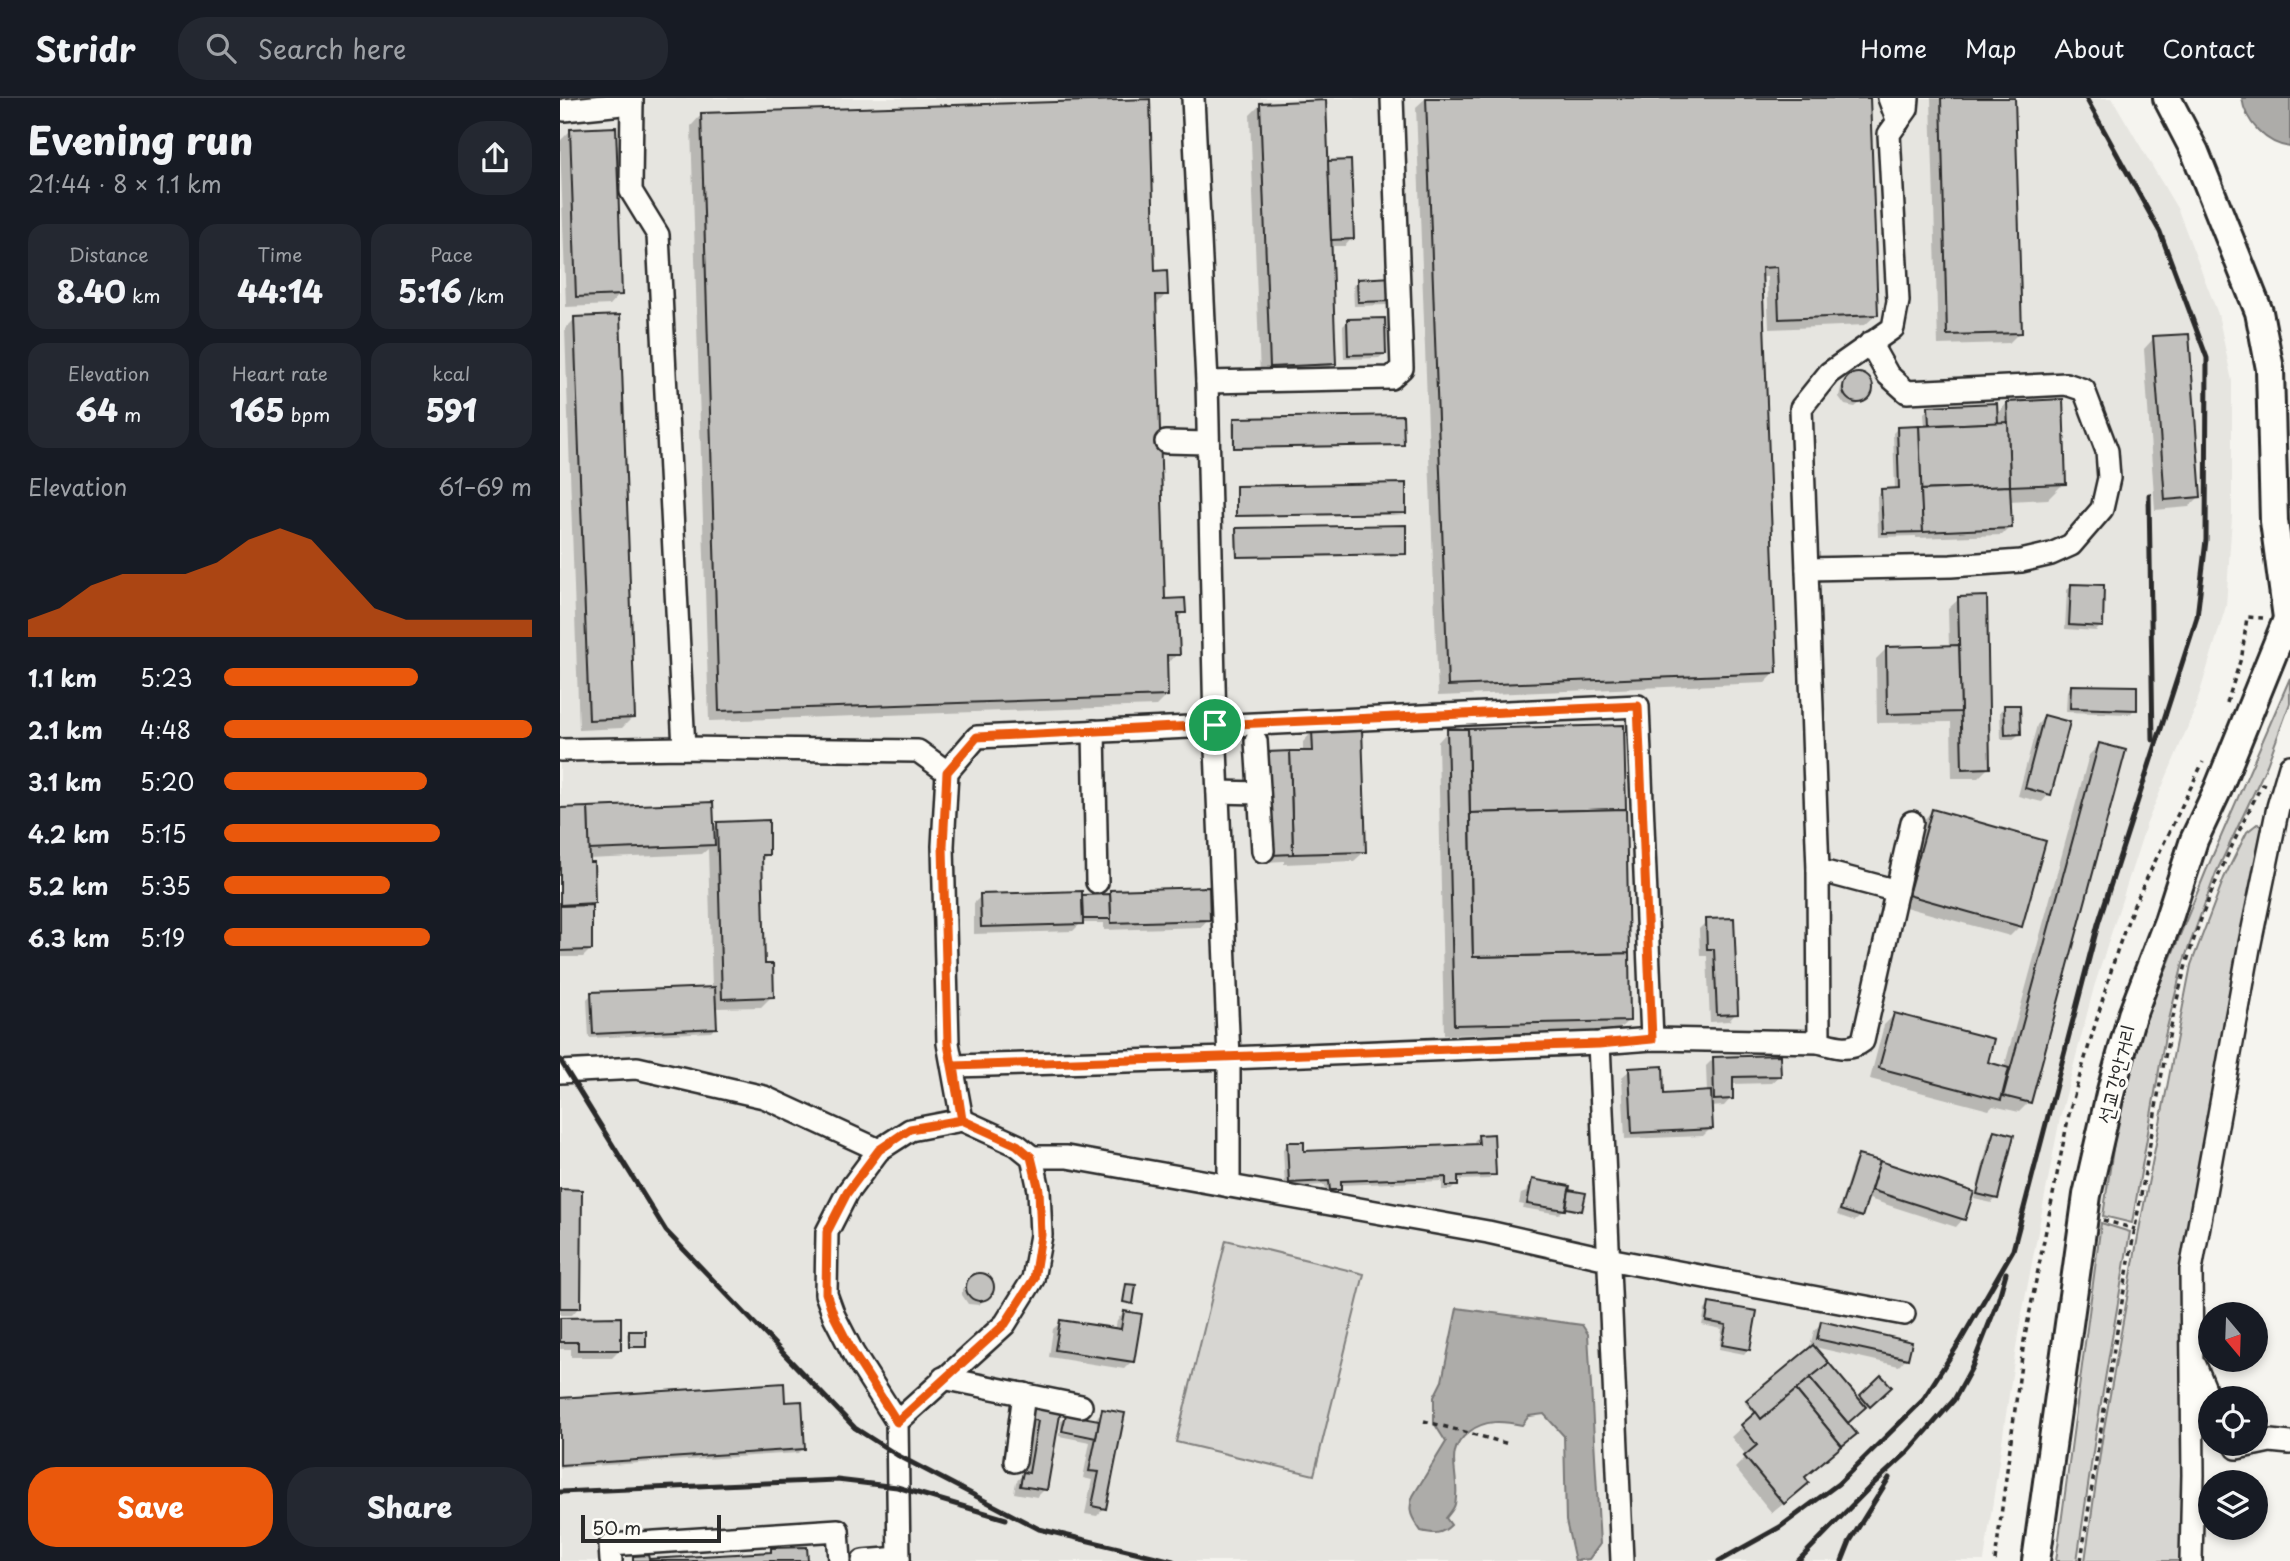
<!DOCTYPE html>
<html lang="en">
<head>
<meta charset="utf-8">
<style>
  :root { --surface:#171b24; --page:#242831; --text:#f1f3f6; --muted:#9ea1a6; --line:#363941; --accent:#ea580c }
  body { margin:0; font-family:"Playpen Sans","Poor Story",sans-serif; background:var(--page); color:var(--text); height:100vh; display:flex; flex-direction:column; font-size:26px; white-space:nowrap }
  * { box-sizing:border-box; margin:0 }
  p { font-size:23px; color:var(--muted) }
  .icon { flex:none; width:38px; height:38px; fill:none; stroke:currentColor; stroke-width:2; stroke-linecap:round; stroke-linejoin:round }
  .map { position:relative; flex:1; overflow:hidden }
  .details { display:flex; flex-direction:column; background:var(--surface); width:560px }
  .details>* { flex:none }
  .needle { width:46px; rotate:161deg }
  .fabs { position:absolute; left:1638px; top:1204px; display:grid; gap:14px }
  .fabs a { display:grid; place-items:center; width:70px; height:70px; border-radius:50%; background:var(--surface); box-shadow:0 4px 10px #0003; font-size:35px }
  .scale { position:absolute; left:21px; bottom:18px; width:140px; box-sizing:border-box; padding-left:7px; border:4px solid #2b2b2b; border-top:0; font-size:19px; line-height:24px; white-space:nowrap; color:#2b2b2b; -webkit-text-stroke:5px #fdfcf7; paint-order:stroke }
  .pin { position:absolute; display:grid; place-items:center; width:60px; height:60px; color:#fff; margin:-30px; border:4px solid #fff; border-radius:50%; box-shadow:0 2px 7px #0007 }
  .round { display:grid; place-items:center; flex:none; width:74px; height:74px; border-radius:28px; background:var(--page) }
  .overview { display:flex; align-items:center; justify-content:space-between; height:119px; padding:0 28px }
  h1 { font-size:38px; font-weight:800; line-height:52px }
  .figures { display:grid; grid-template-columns:repeat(3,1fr); gap:10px; height:119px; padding:7px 28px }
  .figures div { display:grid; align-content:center; border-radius:18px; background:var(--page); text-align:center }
  .figures b { font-size:30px; font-weight:800 }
  .figures small { font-size:19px; font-weight:400 }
  .figures p { font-size:19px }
  .chart { height:196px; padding:14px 28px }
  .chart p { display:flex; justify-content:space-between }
  .chart svg { width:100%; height:126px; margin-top:7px; fill:var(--accent); opacity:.7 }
  .action { display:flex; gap:14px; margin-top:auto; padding:14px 28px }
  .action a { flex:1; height:80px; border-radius:28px; background:var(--accent); color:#fff; font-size:28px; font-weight:800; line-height:80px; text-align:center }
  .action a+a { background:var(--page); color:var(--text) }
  ul { padding:0 28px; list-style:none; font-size:23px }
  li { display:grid; grid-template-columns:112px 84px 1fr; align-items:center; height:52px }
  li i { height:18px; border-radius:9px; background:var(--accent) }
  header { display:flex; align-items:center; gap:42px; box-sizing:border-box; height:98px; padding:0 35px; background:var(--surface); border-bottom:2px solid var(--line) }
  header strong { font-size:33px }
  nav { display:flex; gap:38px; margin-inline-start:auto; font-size:24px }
  .search { width:490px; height:63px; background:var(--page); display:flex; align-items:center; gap:18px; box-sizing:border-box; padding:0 24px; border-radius:28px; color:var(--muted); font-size:26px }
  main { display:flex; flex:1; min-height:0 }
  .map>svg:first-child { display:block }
  .built { fill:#e6e5e0 }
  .green { fill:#d7d6d2; stroke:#81807e; stroke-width:2 }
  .water { fill:#adaca9; stroke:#797877; stroke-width:2 }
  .shadow { fill:#0003 }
  .building { fill:#c2c1be; stroke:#2b2b2b; stroke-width:2 }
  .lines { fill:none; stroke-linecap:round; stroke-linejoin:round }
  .minor-casing { stroke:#2b2b2b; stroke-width:26 }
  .major-casing { stroke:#2b2b2b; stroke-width:32 }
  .path { stroke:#2b2b2b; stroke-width:3.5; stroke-dasharray:5 5; stroke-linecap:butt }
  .minor { stroke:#fdfcf7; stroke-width:21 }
  .major { stroke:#fdfcf7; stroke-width:26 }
  .rail { stroke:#2b2b2b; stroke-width:5 }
  .route-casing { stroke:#fff; stroke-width:14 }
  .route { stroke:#ea580c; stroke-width:9 }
  .labels { text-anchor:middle; stroke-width:6; stroke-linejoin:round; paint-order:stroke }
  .street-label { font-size:21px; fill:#2b2b2b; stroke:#fdfcf7 }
</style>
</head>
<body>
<header>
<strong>Stridr</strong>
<div class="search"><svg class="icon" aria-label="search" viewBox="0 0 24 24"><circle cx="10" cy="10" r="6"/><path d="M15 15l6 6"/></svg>Search here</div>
<nav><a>Home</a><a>Map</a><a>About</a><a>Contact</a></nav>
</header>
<main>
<section class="details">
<div class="overview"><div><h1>Evening run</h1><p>21:44 · 8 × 1.1 km</p></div><a class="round"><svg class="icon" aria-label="share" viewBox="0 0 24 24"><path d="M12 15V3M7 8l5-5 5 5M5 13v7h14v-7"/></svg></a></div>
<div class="figures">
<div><p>Distance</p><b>8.40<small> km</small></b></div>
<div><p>Time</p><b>44:14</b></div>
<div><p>Pace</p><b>5:16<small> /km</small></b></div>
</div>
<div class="figures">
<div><p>Elevation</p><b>64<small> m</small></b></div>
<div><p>Heart rate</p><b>165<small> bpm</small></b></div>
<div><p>kcal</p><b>591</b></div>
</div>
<div class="chart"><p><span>Elevation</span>61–69 m</p>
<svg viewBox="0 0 160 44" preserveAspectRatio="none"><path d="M0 44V38L10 34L20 26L30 22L40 22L50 22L60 18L70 10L80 6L90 10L100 22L110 34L120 38L130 38L140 38L150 38L160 38V44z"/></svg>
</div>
<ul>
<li><b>1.1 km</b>5:23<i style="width:63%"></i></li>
<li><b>2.1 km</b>4:48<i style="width:100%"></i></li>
<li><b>3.1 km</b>5:20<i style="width:66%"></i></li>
<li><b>4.2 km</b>5:15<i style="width:70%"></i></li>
<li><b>5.2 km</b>5:35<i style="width:54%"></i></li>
<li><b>6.3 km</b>5:19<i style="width:67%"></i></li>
</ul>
<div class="action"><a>Save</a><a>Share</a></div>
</section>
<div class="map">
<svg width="1730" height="1463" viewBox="0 0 1730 1463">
  <rect width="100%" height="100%" fill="#f5f4ef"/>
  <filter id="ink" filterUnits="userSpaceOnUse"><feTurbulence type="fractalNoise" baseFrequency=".0143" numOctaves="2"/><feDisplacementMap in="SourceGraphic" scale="14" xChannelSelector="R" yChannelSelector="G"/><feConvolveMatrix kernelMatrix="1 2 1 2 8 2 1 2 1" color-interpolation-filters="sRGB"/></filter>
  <g filter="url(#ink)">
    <!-- built -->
    <polygon class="built" points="0,0 1552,0 1618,112 1658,216 1672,283 1672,419 1666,508 1634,614 1586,727 1534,889 1500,1020 1458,1237 1424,1463 0,1463"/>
    <!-- green -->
    <g class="green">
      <polygon points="1730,580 1730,605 1707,667 1656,775 1623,865 1605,938 1572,1125 1543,1118 1562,990 1587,918 1646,773"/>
      <polygon points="1697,726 1703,727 1682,830 1653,1008 1631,1114 1623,1168 1625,1376 1623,1463 1525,1463 1542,1342 1580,1127 1631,867 1664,780 1687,734"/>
      <polygon points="1541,1125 1570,1134 1535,1340 1517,1463 1496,1463"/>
      <polygon points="666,1142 804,1176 754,1377 616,1344"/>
    </g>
    <!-- water -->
    <g class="water">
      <path d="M1682,0H1730V49C1706,46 1685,24 1682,0Z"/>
      <path d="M897,1210L1022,1227L1028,1236L1040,1446L1029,1461L1015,1463L1006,1423L1004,1338L984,1316L969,1318L962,1327C943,1323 925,1321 909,1334C881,1355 902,1379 895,1406C894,1411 889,1416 886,1420L891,1427C881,1437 874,1436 861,1433C852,1420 847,1413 853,1398L886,1344L874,1325V1299L882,1283Z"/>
    </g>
    <!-- shadow -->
    <g class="shadow">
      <polygon points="866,0 1308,0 1316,217 1305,227 1209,231 1207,179 1201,179 1216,574 1205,585 878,598 856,9"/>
      <polygon points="1371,0 1454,0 1460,234 1449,245 1378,247"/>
      <polygon points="701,6 767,64 792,140 785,148 770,148 774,265 764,276 700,278 690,17"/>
      <polygon points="141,17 593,174 606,196 596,207 603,503 624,514 617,522 618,556 605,567 606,598 596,608 149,623 131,28"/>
      <polygon points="10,33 60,196 50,207 6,209 0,43"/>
      <polygon points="798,183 832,202 827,207 794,208 793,187"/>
      <polygon points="15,221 73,619 62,630 19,632 5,231"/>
      <polygon points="788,223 824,256 819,260 784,261 783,228"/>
      <polygon points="1594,240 1639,399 1629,409 1595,412 1584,251"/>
      <polygon points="1295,277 1305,279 1311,287 1310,297 1295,309 1285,307 1279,299 1281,289"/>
      <polygon points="1447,305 1504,385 1488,401 1449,403 1450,429 1442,437 1356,440 1356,438 1318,439 1317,398 1322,393 1335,392 1333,335 1338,330 1365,329 1364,315 1369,310 1436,317"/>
      <polygon points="674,322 842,346 840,348 673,351 672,324"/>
      <polygon points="677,390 845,414 843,416 675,419 675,392"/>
      <polygon points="677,431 845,456 843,457 676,460 675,433"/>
      <polygon points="1512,488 1541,528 1536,533 1505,531 1507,492"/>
      <polygon points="1399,501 1429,669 1418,680 1392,680 1391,624 1317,625 1316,561 1326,551 1389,549 1388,511"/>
      <polygon points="1511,588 1575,611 1570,616 1506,614 1507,593"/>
      <polygon points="1445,609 1459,636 1454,641 1441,641 1440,613"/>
      <polygon points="1484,619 1489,696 1482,704 1458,698 1477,627"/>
      <polygon points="1062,629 1069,922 1058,932 884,937 878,644 888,633"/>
      <polygon points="753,633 805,753 794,763 724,766 724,763 704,764 700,664 743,655 743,644"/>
      <polygon points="1539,647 1469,1004 1459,1014 1433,1008 1429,1012 1310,981 1324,927 1334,917 1426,965 1444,970 1529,657"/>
      <polygon points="0,712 152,731 158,726 208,756 200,764 203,868 212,898 201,909 155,910 155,930 151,934 29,940 27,901 32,896 152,891 148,751 142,756 28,761 34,804 30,808 31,851 23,859 0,859"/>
      <polygon points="1372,713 1460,828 1450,838 1338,807 1362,724"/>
      <polygon points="551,794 648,821 641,829 544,832 544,825 521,825 513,833 414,836 414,805 421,798 520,799 547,798"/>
      <polygon points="1147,823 1176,915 1169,923 1150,924 1147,858 1140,858 1139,831"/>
      <polygon points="1154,960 1219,978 1211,985 1171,986 1171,1000 1164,1008 1150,1009 1151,1030 1143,1038 1065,1041 1062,979 1070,972 1102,997 1147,995 1146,968"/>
      <polygon points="1434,1034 1436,1100 1432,1105 1414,1101 1430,1038"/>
      <polygon points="919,1038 934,1076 929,1081 896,1082 896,1087 891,1092 882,1092 882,1083 779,1087 779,1091 775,1096 766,1096 765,1087 725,1089 723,1051 728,1046 742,1055 915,1048 914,1043"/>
      <polygon points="1299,1059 1412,1095 1403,1121 1396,1129 1306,1100 1300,1119 1295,1123 1277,1117 1294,1063"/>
      <polygon points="972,1083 1007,1093 1021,1112 1019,1114 1004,1111 999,1116 963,1110 964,1107 959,1106 961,1096 966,1094 968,1088"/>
      <polygon points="0,1093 19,1209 12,1217 0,1217"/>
      <polygon points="416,1177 427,1178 433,1188 432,1193 419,1207 408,1206 402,1197 402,1191"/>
      <polygon points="1149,1207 1188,1251 1184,1256 1159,1251 1162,1231 1142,1227 1145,1212"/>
      <polygon points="564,1214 572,1263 564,1271 489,1259 493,1231 501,1224 555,1232 557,1222"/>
      <polygon points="0,1221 60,1251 52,1259 11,1259 11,1251 0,1251"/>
      <polygon points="1261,1225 1346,1260 1339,1268 1250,1248 1254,1233"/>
      <polygon points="69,1234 84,1248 82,1250 68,1250 67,1236"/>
      <polygon points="1253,1249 1297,1302 1321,1280 1329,1289 1304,1312 1303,1310 1286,1325 1243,1380 1237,1395 1212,1415 1175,1370 1187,1358 1171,1339 1195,1317 1185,1305"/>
      <polygon points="0,1301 223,1306 243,1350 238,1355 0,1370"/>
      <polygon points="475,1308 499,1313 485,1391 477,1399 454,1395 456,1384 463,1376 472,1330 465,1329 467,1316"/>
      <polygon points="542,1313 544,1410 537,1418 525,1416 532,1382 523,1380 530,1344 499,1338 499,1334 531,1340 531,1337 500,1331 501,1323 506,1318 534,1323"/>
    </g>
    <!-- building -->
    <g class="building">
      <polygon points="866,0 1310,0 1318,217 1219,221 1217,169 1202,170 1217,575 888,588"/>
      <polygon points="1381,0 1455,0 1462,235 1387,237"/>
      <polygon points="590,1 595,173 607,172 608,197 596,197 605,501 625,500 626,515 618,515 620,557 607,557 608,598 159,613 141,15"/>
      <polygon points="766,2 776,266 710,269 700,5"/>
      <polygon points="56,29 62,197 16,199 10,31"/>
      <polygon points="791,62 794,141 771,142 768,63"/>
      <polygon points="833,179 834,203 798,204 797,181"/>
      <polygon points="60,217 75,620 29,622 14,219"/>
      <polygon points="825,220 826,256 788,257 787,221"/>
      <polygon points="1629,236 1641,399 1605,402 1593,238"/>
      <circle cx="1298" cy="290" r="15"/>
      <polygon points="1503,301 1506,386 1450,388 1447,304"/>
      <polygon points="1437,305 1438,325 1369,327 1368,308"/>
      <polygon points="843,317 844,347 674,350 674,320"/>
      <polygon points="1448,324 1450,388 1361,392 1359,328"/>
      <polygon points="1359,328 1363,434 1323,435 1321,391 1339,390 1337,329"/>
      <polygon points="846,385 846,415 676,418 676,388"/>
      <polygon points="1450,388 1452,430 1363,434 1361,392"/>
      <polygon points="846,427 846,456 677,459 676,430"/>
      <polygon points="1511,486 1544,487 1543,529 1509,527"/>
      <polygon points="1427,498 1430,670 1402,671 1398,499"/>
      <polygon points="1399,547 1401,614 1327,616 1326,549"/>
      <polygon points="1511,587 1577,588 1577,612 1510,610"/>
      <polygon points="1444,607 1460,607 1461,636 1445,637"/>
      <polygon points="1484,617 1510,624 1491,697 1465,690"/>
      <polygon points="1064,627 1066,711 910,715 908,631"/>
      <polygon points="802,630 806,754 733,756 730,653 753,653 752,632"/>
      <polygon points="887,631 908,631 913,859 1069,855 1070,923 894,927"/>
      <polygon points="1539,645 1566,652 1471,1005 1443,998"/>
      <polygon points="730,653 733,756 711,757 707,654"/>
      <polygon points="153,704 155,747 29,752 28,709"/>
      <polygon points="28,709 30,764 34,764 35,805 0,807 0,710"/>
      <polygon points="1066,711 1069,855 913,859 910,715"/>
      <polygon points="1372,711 1486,743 1462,829 1348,797"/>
      <polygon points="209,722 209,757 202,757 205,866 213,866 214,899 162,901 157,724"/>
      <polygon points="649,789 650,822 551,825 550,792"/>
      <polygon points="522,793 523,826 421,829 420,796"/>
      <polygon points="550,796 551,821 523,821 522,797"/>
      <polygon points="32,807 32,852 0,853 0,808"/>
      <polygon points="1174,820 1178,916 1157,917 1154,851 1147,851 1146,821"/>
      <polygon points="155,889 157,930 33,936 31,894"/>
      <polygon points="1334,915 1434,941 1428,964 1449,970 1441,1002 1319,970"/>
      <polygon points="1220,957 1221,978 1173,979 1173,1001 1154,1002 1153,959"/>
      <polygon points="1103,968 1104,996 1151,993 1153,1031 1072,1035 1069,970"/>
      <polygon points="1434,1032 1454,1037 1438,1101 1417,1096"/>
      <polygon points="934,1036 936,1077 898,1078 898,1088 886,1088 886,1079 781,1083 781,1092 770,1092 769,1083 729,1085 727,1044 744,1044 744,1053 919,1046 918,1037"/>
      <polygon points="1298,1057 1320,1063 1302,1119 1280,1112"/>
      <polygon points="1320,1063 1414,1094 1405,1122 1311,1092"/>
      <polygon points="972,1081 1010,1088 1005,1112 967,1106"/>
      <polygon points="0,1091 22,1092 21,1210 0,1210"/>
      <polygon points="1009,1092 1026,1095 1022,1113 1006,1110"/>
      <circle cx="420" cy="1189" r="14"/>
      <polygon points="566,1186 576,1187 573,1206 563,1204"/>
      <polygon points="1149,1205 1197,1213 1190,1252 1162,1247 1166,1227 1146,1223"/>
      <polygon points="564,1213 582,1216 574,1264 495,1252 500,1222 561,1231"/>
      <polygon points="61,1219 61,1252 18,1252 18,1244 0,1244 0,1220"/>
      <polygon points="1261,1223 1352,1244 1348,1261 1257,1241"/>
      <rect x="69" y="1233" width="17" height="16"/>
      <polygon points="1253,1247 1269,1265 1201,1321 1186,1302"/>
      <polygon points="1269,1265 1306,1309 1288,1325 1250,1280"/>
      <polygon points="1321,1277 1332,1289 1310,1309 1300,1297"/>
      <polygon points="1250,1280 1297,1336 1282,1348 1236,1292"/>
      <polygon points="224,1285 225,1304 242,1303 245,1351 0,1367 0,1300"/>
      <polygon points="1236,1292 1282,1348 1245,1379 1249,1385 1224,1406 1184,1358 1197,1347 1181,1327 1196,1314 1201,1321"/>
      <polygon points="474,1307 501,1311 487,1392 460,1388 463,1374 469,1375 478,1323 472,1321"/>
      <polygon points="542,1311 565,1315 546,1411 532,1408 539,1374 529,1373"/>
      <polygon points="506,1316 539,1322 536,1340 502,1333"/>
      <polygon points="247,1449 248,1463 73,1463 73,1458 88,1457 89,1461 211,1454 211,1450"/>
    </g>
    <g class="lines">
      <defs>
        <g id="minor">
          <polyline points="72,0 71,93 98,137 124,650"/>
          <polyline points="633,0 647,284 655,627 669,960 1039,945 1092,941 1259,944 1258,772 1241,310 1269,275 1333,230 1338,203 1329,36 1347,11 1348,0"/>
          <polyline points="1329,0 1338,24"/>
          <polyline points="4,12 72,5"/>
          <polyline points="647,284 831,280 842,270 832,0"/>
          <polyline points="606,344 647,345"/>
          <polyline points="1247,471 1391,468 1461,463 1491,456 1511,447 1542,411 1549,380 1547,353 1524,292 1506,286 1347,294 1328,277 1310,245"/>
          <polyline points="534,633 537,784"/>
          <polyline points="696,643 703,753"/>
          <polyline points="0,652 124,650 358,653 387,674"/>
          <polyline points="658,694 699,695"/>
          <polyline points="1258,772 1337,793"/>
          <path d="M1259,944C1275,948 1289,954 1303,943L1352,724"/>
          <polyline points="1039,945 1062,1463"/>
          <polyline points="394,968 669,960 669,1088"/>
          <polyline points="0,974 77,970 204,999 319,1052"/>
          <polyline points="402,1022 388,945 383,748 387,674 417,639 1078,608 1092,941"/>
          <polyline points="472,1059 507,1059 928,1134 1048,1161 1344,1216"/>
          <polyline points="1636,1269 1650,1303"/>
          <polyline points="383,1280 521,1308"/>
          <polyline points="337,1324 445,1226 473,1181 481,1137 479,1092 472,1059 457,1047 402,1022 350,1032 319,1052 287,1095 267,1134 266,1196 274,1218 293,1255 337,1324 339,1463"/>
          <polyline points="1675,1346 1677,1350 1710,1343 1730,1345"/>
          <polyline points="455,1363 464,1296"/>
          <polyline points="51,1463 50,1447 278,1432 280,1463"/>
          <polyline points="303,1463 339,1460"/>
          <polyline points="1631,1463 1633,1377 1631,1172 1689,850 1718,709 1730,668"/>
        </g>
        <g id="major">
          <polyline points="1607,0 1635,54 1699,214 1710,271 1714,423 1727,520"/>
          <polyline points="1476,1463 1527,1097 1550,996 1572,917 1608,823 1634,742 1658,691 1730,514"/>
        </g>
      </defs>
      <!-- minor casing -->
      <use href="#minor" class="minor-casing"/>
      <!-- major casing -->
      <use href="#major" class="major-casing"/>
      <!-- path -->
      <g class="path">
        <polyline points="1667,605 1682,557 1687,519 1703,520"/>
        <polyline points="1543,1122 1575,1131"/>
        <polyline points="864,1323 949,1346"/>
        <polyline points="1435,1463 1464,1243 1510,1011 1557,853 1573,809 1643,664"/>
        <path d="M1521,1463C1539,1337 1560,1211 1583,1086C1596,1013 1606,938 1626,867C1644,803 1673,745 1702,686L1705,687"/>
      </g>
      <!-- minor -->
      <use href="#minor" class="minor"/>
      <!-- major -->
      <use href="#major" class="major"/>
      <!-- rail -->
      <g class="rail">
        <polyline points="1589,397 1593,642"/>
        <polyline points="0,962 106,1133 295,1330 337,1357 479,1431 613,1463"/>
        <polyline points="0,1394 277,1382 337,1389 446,1421"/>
        <polyline points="1159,1463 1220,1429 1278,1386 1362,1303 1401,1242 1453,1152 1538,826 1637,519 1646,442 1647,260 1600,134 1526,0"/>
        <polyline points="1238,1463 1310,1389 1348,1354 1394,1302 1412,1269 1438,1203 1446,1175"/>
        <polyline points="1282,1463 1290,1443 1329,1380"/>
      </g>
    </g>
  </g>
  <g class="lines" filter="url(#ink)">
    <defs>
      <polyline id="route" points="655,627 417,639 387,674 383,748 388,946 402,1022 457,1047 471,1059 479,1092 481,1137 474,1181 445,1226 337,1324 293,1255 274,1218 266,1195 267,1134 287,1095 319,1052 350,1031 402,1022 394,968 1039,946 1092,941 1078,608 655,627"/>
    </defs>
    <!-- route casing -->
    <use href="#route" class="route-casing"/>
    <!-- route -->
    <use href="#route" class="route"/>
  </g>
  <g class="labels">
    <!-- street labels -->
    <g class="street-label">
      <text transform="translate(1557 976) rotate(-76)" y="7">선교강안거리</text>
    </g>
  </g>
</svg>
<div class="fabs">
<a><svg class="needle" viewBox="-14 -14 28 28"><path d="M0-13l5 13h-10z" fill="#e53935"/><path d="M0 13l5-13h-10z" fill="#9ea1a6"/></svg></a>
<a><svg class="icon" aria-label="locate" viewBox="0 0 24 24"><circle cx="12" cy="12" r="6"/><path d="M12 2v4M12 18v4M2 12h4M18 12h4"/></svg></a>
<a><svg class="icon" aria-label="layers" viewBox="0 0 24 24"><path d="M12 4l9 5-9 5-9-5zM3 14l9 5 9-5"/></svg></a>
</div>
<div class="scale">50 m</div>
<div class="pin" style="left:655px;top:627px;background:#1e9e55"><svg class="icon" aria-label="arrive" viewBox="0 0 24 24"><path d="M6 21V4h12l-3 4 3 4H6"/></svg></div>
</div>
</main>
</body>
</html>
